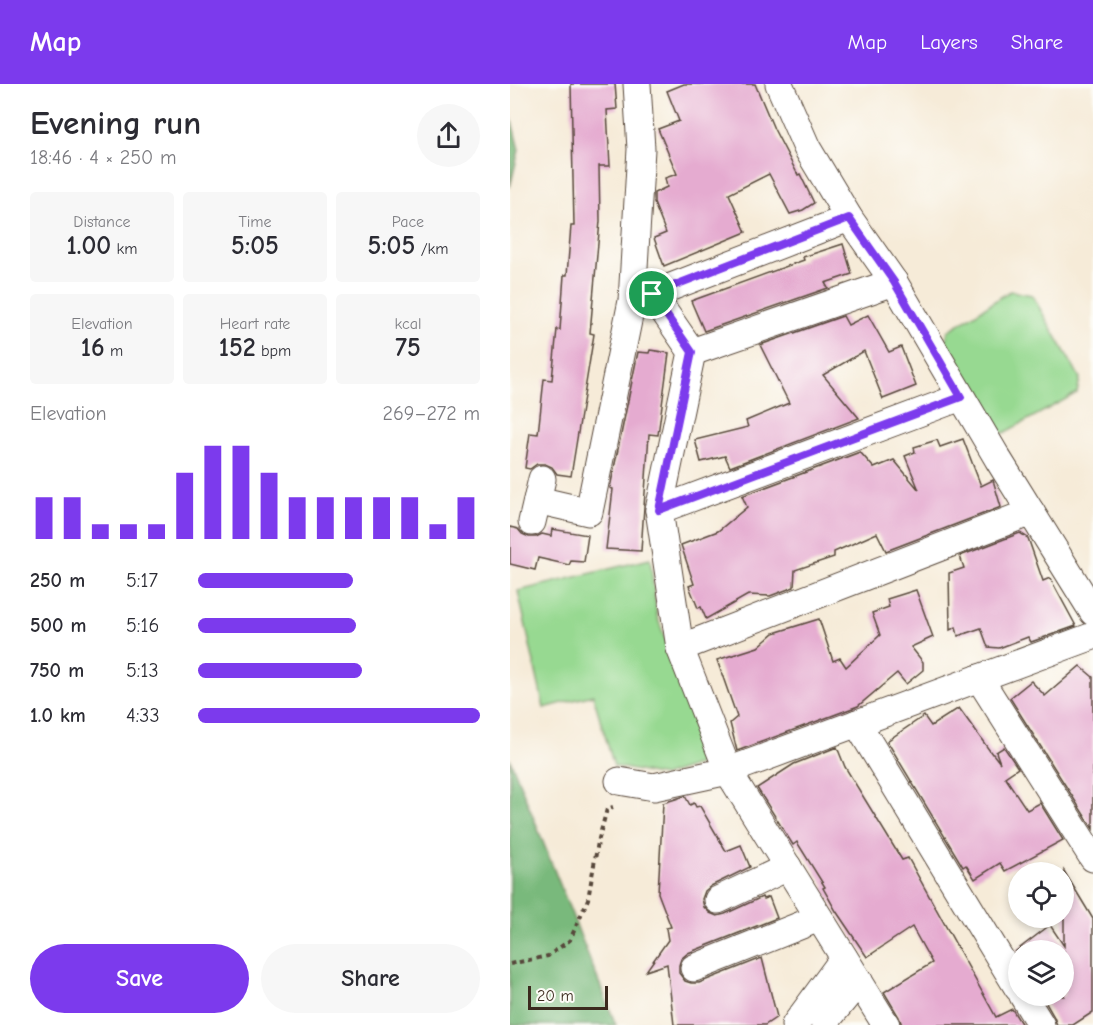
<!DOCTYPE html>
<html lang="en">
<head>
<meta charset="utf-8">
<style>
  :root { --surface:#fff; --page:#f7f7f7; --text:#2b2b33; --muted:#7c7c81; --accent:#7c3aed }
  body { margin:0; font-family:"Comic Neue",sans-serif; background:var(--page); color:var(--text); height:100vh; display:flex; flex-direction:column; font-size:22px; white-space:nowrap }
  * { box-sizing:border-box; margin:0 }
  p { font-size:20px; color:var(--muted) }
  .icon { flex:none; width:33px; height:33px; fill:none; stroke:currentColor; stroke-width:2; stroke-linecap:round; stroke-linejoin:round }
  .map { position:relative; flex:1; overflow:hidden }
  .drawer { display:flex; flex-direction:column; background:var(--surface); width:510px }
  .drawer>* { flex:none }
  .controls { position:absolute; left:498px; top:778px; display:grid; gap:12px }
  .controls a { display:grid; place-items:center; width:66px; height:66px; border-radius:50%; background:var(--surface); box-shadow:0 3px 9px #0003; font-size:30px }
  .scale { position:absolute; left:18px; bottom:15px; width:80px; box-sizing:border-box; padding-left:6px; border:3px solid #3b2a1e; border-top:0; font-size:16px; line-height:21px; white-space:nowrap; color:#3b2a1e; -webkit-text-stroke:4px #fdfcf7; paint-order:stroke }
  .pin { position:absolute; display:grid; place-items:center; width:51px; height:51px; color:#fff; margin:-26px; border:3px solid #fff; border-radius:50%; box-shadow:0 2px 6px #0007 }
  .round { display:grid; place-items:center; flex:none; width:63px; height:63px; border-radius:32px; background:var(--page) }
  .head { display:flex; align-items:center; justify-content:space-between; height:102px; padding:0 30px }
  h1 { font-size:33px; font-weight:700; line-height:45px }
  .stats { display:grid; grid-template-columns:repeat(3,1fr); gap:9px; height:102px; padding:6px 30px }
  .stats div { display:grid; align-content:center; border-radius:6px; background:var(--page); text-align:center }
  .stats b { font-size:26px; font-weight:700 }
  .stats small { font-size:16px; font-weight:400 }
  .stats p { font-size:16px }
  .chart { height:168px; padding:12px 30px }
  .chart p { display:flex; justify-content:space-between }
  .chart svg { width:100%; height:108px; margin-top:6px; stroke:var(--accent); stroke-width:6 }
  .button { display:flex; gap:12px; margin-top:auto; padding:12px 30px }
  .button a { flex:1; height:69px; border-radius:36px; background:var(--accent); color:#fff; font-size:24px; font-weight:700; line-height:69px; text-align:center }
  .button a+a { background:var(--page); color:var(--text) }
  ul { padding:0 30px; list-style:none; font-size:20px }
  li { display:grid; grid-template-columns:96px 72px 1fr; align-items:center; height:45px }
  li i { height:15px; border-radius:8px; background:var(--accent) }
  header { display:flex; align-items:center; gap:36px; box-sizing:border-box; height:84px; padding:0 30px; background:var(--accent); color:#fff }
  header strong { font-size:28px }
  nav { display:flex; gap:33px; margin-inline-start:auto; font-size:21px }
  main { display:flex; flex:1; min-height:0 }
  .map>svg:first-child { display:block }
  .green { fill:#97d991; stroke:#698258; stroke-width:1.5 }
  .forest { fill:#79b97b; stroke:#5a724c; stroke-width:1.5 }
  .building { fill:#e5abd0 }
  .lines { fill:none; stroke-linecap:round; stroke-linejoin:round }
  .minor-casing { stroke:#57473a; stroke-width:29 }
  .path { stroke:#57473a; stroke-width:4; stroke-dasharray:4.5 4.5; stroke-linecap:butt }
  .minor { stroke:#fff; stroke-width:27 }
  .route-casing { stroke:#fff; stroke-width:12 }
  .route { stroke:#7c3aed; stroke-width:8 }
</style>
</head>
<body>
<header>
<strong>Map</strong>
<nav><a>Map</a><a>Layers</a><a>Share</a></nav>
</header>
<main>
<section class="drawer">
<div class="head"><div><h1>Evening run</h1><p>18:46 · 4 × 250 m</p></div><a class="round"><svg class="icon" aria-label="share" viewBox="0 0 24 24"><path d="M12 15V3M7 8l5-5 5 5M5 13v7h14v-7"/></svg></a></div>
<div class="stats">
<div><p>Distance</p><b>1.00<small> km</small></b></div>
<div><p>Time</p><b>5:05</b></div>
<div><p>Pace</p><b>5:05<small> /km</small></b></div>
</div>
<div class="stats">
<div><p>Elevation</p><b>16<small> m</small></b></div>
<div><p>Heart rate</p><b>152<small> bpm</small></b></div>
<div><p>kcal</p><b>75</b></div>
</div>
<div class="chart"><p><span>Elevation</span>269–272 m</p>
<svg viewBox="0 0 160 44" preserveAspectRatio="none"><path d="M5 44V27M15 44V27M25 44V38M35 44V38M45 44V38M55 44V17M65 44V6M75 44V6M85 44V17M95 44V27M105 44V27M115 44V27M125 44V27M135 44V27M145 44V38M155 44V27"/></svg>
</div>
<ul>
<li><b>250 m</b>5:17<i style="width:55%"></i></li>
<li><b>500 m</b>5:16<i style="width:56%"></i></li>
<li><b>750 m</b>5:13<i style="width:58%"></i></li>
<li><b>1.0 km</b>4:33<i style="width:100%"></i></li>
</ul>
<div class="button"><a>Save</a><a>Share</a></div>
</section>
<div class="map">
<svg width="583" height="941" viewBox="0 0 583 941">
  <rect width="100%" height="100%" fill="#fdfcf7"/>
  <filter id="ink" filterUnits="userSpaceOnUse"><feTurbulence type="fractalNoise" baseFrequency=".0167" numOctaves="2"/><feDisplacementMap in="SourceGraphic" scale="12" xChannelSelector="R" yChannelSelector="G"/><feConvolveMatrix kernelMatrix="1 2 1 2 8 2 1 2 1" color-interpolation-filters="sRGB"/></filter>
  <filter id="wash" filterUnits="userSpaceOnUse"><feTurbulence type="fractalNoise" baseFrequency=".008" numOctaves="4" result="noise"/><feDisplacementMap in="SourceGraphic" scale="24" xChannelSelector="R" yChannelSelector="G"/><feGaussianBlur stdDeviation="1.35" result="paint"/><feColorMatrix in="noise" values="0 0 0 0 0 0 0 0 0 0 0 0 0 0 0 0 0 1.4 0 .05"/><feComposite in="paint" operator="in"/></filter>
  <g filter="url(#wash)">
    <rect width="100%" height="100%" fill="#f6ebd8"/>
    <!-- green -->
    <g class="green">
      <polygon points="500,207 522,211 570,294 567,309 494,349 479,346 432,271 438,247"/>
      <polygon points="140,475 147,532 179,623 203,676 153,692 104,682 83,611 34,624 8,507"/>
    </g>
    <!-- forest -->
    <g class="forest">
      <polygon points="0,29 9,66 0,103"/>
      <polygon points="0,675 106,941 0,941"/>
    </g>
    <g id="blocks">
      <!-- building -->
      <g class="building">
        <polygon points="61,0 105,0 107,25 97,26 100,82 89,82 90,137 80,249 84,250 61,392 47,390 42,383 35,380 27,380 20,385 15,384 20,349 28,350 34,295 42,296 47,245 50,246 54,191 57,191 61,142 64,142"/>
        <polygon points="174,0 245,0 264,45 288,91 290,90 304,119 293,126 280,130 259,90 219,110 236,148 154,182 144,154 156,149 144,119 144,109 157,103 155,94 167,90 148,45 169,37 157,7"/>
        <polygon points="333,160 342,190 315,199 318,204 194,247 181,217 294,176 293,173"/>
        <polygon points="358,231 379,268 391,263 406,302 373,315 354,267 313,291 349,334 220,383 215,372 191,378 185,356 238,343 236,337 279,319 250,261 333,232 338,241"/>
        <polygon points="140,266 159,269 148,351 139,350 131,467 96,465 103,405 100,404 128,268 139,269"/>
        <polygon points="453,355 471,402 483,396 491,423 376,467 367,449 324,468 324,473 285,486 284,503 260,512 238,511 196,535 191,523 188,524 179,502 184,500 171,461 208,447 237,423 232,412 350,368 364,384 384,376 409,406 395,372 405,368 404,363 427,356 430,363"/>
        <polygon points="0,443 8,445 12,450 19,453 26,453 32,450 41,452 42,445 78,451 74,478 61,477 59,481 28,474 25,486 0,480"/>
        <polygon points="510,449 518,454 533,497 540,494 566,542 521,558 518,553 489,564 478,563 471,544 448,552 446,543 440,546 439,489 454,484 450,472"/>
        <polygon points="406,506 423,553 401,563 413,578 413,586 396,600 387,589 348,622 227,667 220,639 227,633 207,576 248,563 264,549 309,535 323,577 330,574 336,583 370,551 362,529 379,523 377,515"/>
        <polygon points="570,582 583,593 583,745 500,614 521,597 535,612"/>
        <polygon points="449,624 482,670 483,670 490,679 486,668 494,663 508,684 495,693 517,726 530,719 553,756 495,787 490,779 465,795 456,781 453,783 377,657 414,632 421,642"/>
        <polygon points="327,663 335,683 392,776 398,774 486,933 502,925 512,941 392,941 389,933 374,908 422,879 402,843 357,873 326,827 313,804 315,803 287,758 283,761 247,704 284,680"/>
        <polygon points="175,712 180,721 184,719 186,723 190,722 216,767 231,761 240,783 201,802 195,807 192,815 194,823 200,829 207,832 215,830 252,813 253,815 259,813 267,834 178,869 171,875 169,881 169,889 175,897 181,899 189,899 252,874 267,933 255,941 164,941 157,880 136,887 158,856 156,844 161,843 148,809 153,719"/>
        <polygon points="554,787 583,835 583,928 563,941 547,941 544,933 532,912 554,912 554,867 506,867 540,841 554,862"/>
      </g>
    </g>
  </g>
  <g filter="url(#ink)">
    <use href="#blocks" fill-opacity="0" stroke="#57473a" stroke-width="1.5"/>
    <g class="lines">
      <defs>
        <g id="minor">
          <polyline points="269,0 297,64 339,134 384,198 488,375 583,528"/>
          <polyline points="142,210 182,268 149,426 170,564 218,687 376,941"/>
          <polyline points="125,217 339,134"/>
          <polyline points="182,268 384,198"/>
          <polyline points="27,416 79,428 122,217 131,65 127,0"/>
          <polyline points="149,426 451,313"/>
          <polyline points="22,438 32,395"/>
          <polyline points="170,564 521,428"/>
          <polyline points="469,594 583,774"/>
          <polyline points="347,639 508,904"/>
          <polyline points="109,697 144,703 218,687 583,552"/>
          <polyline points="208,816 278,783"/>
          <polyline points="184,884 309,834"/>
          <polyline points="513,912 531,941"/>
          <polyline points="285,941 334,874"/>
          <polyline points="315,941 316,937 349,897"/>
        </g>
      </defs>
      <!-- minor casing -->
      <use href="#minor" class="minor-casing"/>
      <!-- path -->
      <polyline class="path" points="0,880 38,872 60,856 78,815 88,758 97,725 103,723"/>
      <!-- minor -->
      <use href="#minor" class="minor"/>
    </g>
  </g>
  <g class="lines" filter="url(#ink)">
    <defs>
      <polygon id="route" points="339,134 384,198 451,313 149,426 182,268 142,210"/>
    </defs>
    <!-- route casing -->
    <use href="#route" class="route-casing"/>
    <!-- route -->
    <use href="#route" class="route"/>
  </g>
</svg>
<div class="controls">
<a><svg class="icon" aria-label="locate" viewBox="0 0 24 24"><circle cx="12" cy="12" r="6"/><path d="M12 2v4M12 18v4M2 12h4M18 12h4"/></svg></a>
<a><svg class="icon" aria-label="layers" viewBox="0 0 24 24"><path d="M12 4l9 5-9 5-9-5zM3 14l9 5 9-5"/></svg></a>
</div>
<div class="scale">20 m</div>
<div class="pin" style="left:142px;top:210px;background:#1e9e55"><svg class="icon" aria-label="arrive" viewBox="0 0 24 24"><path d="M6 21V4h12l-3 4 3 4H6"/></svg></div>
</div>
</main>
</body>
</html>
